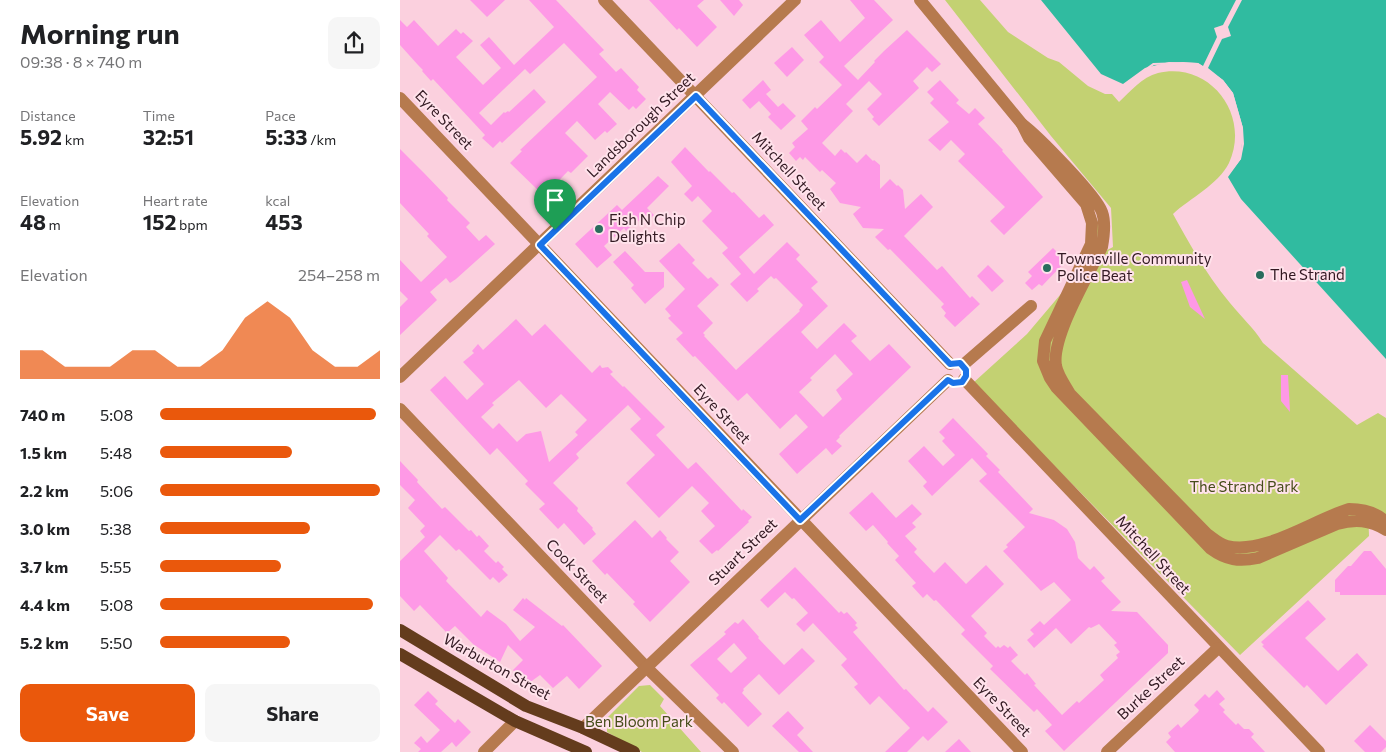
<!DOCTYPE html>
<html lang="en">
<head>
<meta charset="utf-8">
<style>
  :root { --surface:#fff; --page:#f6f6f6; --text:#202124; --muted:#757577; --accent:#ea580c }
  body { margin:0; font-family:Commissioner,sans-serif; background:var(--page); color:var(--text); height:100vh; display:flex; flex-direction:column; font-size:19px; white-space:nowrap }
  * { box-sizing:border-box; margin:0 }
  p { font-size:16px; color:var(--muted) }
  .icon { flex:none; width:28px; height:28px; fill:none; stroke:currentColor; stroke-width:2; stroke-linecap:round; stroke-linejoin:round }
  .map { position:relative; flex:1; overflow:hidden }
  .sheet { display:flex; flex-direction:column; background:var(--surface); width:400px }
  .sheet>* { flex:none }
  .pin { position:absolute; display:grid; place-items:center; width:42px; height:42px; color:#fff; margin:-51px -21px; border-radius:50% 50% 50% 0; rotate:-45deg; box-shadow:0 0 5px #0007 }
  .pin .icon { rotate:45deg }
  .round { display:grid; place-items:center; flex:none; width:52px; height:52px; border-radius:10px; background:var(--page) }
  .summary { display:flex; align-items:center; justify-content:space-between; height:85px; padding:0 20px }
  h1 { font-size:28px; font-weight:700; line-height:38px }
  .metrics { display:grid; grid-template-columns:repeat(3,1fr); gap:8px; height:85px; padding:5px 20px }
  .metrics div { display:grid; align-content:center }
  .metrics b { font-size:21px; font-weight:700 }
  .metrics small { font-size:14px; font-weight:400 }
  .metrics p { font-size:14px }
  .chart { height:140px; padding:10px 20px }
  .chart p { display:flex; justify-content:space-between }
  .chart svg { width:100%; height:90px; margin-top:5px; fill:var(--accent); opacity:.7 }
  .button { display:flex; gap:10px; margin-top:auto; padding:10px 20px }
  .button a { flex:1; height:58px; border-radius:10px; background:var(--accent); color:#fff; font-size:20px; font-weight:700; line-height:58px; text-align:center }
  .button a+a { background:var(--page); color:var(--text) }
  ul { padding:0 20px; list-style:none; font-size:16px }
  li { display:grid; grid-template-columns:80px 60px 1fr; align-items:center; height:38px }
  li i { height:12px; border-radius:6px; background:var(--accent) }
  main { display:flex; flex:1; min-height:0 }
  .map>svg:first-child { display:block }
  .green { fill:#c3d172 }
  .water { fill:#30bba0 }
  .pier { fill:#fbd0de }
  .building { fill:#fe99e6; fill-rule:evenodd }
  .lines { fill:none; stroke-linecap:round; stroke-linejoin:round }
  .minor { stroke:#b67a4e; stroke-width:12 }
  .major { stroke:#643c1d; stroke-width:12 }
  .route-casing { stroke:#fff; stroke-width:10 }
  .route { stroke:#1a73e8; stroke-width:6 }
  .poi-dot { fill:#296c5d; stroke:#ffe2eb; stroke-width:2 }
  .labels { text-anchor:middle; stroke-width:4; stroke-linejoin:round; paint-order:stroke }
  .street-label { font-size:15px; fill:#321922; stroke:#ffe2eb }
  .poi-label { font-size:15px; fill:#321922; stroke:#ffe2eb; text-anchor:start }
  .park-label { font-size:15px; fill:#464c19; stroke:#ffe2eb }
</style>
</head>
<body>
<main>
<section class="sheet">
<div class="summary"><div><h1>Morning run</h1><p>09:38 · 8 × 740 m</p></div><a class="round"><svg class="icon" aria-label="share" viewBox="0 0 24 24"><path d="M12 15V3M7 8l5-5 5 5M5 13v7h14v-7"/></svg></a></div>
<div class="metrics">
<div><p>Distance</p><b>5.92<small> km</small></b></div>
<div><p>Time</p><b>32:51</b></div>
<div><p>Pace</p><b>5:33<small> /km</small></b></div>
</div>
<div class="metrics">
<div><p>Elevation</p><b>48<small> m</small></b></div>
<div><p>Heart rate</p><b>152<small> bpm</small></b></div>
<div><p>kcal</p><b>453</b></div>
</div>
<div class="chart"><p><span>Elevation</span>254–258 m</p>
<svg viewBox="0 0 160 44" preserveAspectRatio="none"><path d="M0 44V30L10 30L20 38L30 38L40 38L50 30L60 30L70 38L80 38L90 30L100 14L110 6L120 14L130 30L140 38L150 38L160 30V44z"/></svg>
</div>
<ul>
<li><b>740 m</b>5:08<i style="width:98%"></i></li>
<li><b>1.5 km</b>5:48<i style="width:60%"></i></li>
<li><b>2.2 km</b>5:06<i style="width:100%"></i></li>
<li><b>3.0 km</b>5:38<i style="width:68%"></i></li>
<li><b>3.7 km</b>5:55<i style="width:55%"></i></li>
<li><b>4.4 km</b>5:08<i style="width:97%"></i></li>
<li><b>5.2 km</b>5:50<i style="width:59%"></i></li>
</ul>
<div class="button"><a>Save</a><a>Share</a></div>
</section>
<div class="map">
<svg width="986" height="752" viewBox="0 0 986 752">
  <rect width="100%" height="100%" fill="#fbd0de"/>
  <!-- green -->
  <g class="green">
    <path d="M545,0H580L608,32L648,58L659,62L688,86L705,94H712L719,102C730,92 742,77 758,73C810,61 851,115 829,163C818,185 790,198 773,214C790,245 808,277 830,303C842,318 853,327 863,343L957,425L978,413L986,418V515L968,508L969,536L840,655L573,383L627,334L682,269L695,214L699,227L694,257L713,247L711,208L651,136Z"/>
    <polygon points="250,685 264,699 260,706 301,752 242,752 207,732 207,718 239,686"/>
  </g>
  <!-- water -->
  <polygon class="water" points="641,0 986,0 986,359 841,199 828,177 841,159 843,128 833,93 823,80 798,63 769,62 745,68 723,84 701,74"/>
  <!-- pier -->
  <polygon class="pier" points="836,0 842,0 828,27 831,36 822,39 808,68 823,80 833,93 843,128 844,144 841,159 826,178 826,176 839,158 842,144 841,128 831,95 821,82 811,73 797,66 783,64 754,65 724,86 721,86 753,63 783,62 798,63 803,66 817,37 814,28 823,25"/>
  <!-- building -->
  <g class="building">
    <polygon points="70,0 105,0 87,17"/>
    <polygon points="129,0 156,0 204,50 199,54 216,72 221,68 239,87 237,90 246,99 236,109 233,106 229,110 210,92 198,104 217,124 207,133 205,131 195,140 177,121 165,133 188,156 171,173 168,171 144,196 110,163 122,151 120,150 197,77 164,43 130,74 125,69 79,113 91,125 104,112 105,113 108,111 109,112 134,89 146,102 102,143 100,141 93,148 82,138 85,135 33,79 31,81 22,71 23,70 18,65 0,45 0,20 7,27 14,20 38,46 56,29 61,34 63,32 73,41 56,57 83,85 101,68 80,45 89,37 114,65 154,27"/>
    <polygon points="249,0 304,0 297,6 317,27 297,47 279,28 277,30"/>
    <polygon points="320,0 339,0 343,5 334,16"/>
    <polygon points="450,0 474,0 493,20 444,66 458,80 475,62 474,61 484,51 507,30 541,64 532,72 527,67 513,81 519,88 479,126 472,119 474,117 467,109 482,94 469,81 446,104 453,111 422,143 435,156 441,149 445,153 446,152 457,163 466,154 473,161 474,160 480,165 480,189 490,179 497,186 498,185 503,190 505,209 521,194 533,207 504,236 537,270 542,266 570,298 572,296 580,304 555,327 544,316 546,313 541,307 544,304 490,249 488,250 475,237 484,229 463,228 453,214 461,207 440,203 430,189 436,183 422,170 420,172 405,157 403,160 400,157 396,161 389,153 395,147 392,143 408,129 401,121 415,107 417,109 442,85 419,62 424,57 404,35 421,20 440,42 465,18"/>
    <polygon points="392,47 404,60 387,77 374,63"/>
    <polygon points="363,80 371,90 366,94 378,107 383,103 396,116 381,130 368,117 371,114 359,101 350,109 342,100"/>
    <polygon points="540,80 559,100 556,103 569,114 575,108 585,118 578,124 603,150 602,151 643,197 604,235 590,221 605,207 558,161 565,154 551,140 540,151 528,140 549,122 530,103 534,99 527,92"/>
    <path d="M285,147L309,172L310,171L332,193L334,192L359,218L364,214L374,225L339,257L354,274L387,242L400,255L396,259L418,282L411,288L428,306L401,332L417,349L444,323L457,336L451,341L470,361L489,344L511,367L439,436L440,437L436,441L442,446L432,455L426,448L397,474L379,454L408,427L396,414L380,429L347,393L338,401L295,356L293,357L276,339L283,333L268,318L271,316L265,309L285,289L259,261L279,243L295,260L292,263L308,279L311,277L319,285L297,306L313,323L303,333L305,335L304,336L336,370L400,311L399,310L403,305L376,278L374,279L371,276L357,289L359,291L347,302L330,284L341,274L322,253L328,248L302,221L312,211L298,196L292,202L284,194L292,186L271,162ZM435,354L453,374L436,390L442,399L423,417L399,392L412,380L410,378Z"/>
    <polygon points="0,149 24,173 48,198 47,200 70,223 66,227 79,241 86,235 95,244 56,279 50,283 46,278 30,292 37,300 0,335 0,307 8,299 0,291 0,260 21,282 47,257 27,236 29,234 0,203"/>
    <polygon points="258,176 269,186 247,208 254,215 242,226 238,220 226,231 224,228 204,246 212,255 197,268 175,244 217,205 222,210"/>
    <polygon points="653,248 663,258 660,260 663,264 642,286 639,284 632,290 625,283 632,276 628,272"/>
    <polygon points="225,251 245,272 264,272 264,287 245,304 231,288 234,285 213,262"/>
    <polygon points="588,265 604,281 592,292 577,276"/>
    <polygon points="787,280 805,319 790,307 781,282"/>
    <path d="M116,319L132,336L145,324L192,373L200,365L202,368L208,367L213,372L210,374L223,387L224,386L265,427L256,435L288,469L296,462L342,511L343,509L352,517L348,521L349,522L318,551L317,550L312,554L299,541L315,526L301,511L309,503L292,486L259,518L226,483L255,455L230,429L241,419L228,405L176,454L179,458L153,483L178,508L177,511L193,528L192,529L196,534L184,545L164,523L158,529L139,509L145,504L125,484L128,481L97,448L90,455L30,390L45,376L67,400L84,384L63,362L74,353L72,351L78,344L83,350ZM119,380L146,408L161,394L187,420L175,432L178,435L149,462L141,431L126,434L117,442L99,423L93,429L81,417L94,405L92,403Z"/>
    <polygon points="881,375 888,375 890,412 881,401"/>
    <polygon points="553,418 588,454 586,456 600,470 598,472 633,509 629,513 654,520 667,529 675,542 678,558 690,570 694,566 705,578 701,581 721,602 711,611 737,612 768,645 768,653 664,751 645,731 652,725 637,709 634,712 590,669 593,666 561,634 565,630 536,600 534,601 527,594 523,598 512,586 516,583 495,560 499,556 487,543 488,542 473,525 466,531 449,513 472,492 496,518 512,504 522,514 512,523 516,527 505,536 517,549 514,552 534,573 545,562 566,584 586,565 604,584 571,616 587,633 584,636 596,648 598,646 600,648 604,645 608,648 610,646 618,655 611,661 625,675 627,673 636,684 634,685 662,715 677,701 679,703 704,680 700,675 718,658 716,655 720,652 714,645 717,643 699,624 691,628 689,627 671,644 656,628 634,648 627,640 634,634 630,630 640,621 644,625 671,600 654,582 641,591 603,551 608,547 606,545 625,527 579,481 587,474 572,458 532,496 523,486 527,482 508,461 524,446 543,466 555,455 542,441 545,438 539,432"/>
    <polygon points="0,461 18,480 17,482 42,509 45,507 69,531 71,530 77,537 79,535 89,546 84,551 96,563 98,561 104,567 102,569 108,575 99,583 93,577 90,580 59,549 56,551 40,535 24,551 48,578 46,581 81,617 87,610 106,624 120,641 135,627 113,610 123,598 125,600 126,598 162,626 163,625 202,666 179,689 167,676 153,688 140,675 129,683 125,679 121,679 113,670 123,660 108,645 100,662 73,644 55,626 47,633 20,605 14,611 0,596 0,561 25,537 20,531 25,526 8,508 15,500 0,485"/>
    <polygon points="235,520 252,538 260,530 267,538 266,539 279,552 270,561 290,582 250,622 233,604 235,602 207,573 205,575 192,561"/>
    <polygon points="964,551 971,551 986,569 986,595 940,595 940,592 935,592 935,580 948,566 951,566"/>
    <polygon points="395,567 439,613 441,611 444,614 447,612 457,623 455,625 458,628 453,632 504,690 506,689 528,712 533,707 548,722 528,741 523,736 507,752 485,752 510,728 479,696 470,705 454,687 458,684 441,665 447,659 413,623 404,632 396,624 408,613 394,598 392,599 385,592 368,608 360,600"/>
    <polygon points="908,600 926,619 905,638 938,671 957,653 968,665 926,705 907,685 904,688 862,646 864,645 861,642"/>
    <path d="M343,619L359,637L358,638L384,665L402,648L415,661L379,695L359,674L343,689L344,690L342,693L362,714L348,727L324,702L322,704L316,698L319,695L290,665L326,634L324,632L335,622L338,624ZM334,643L347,658L331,673L317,659Z"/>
    <polygon points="817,690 825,699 819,704 825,710 823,712 836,725 838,723 844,729 849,729 854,734 851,737 865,752 775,752 766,742 771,737 768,733 778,724 781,728 798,712 799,710 794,705 805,694 809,698"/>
    <polygon points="28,691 38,701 35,704 55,723 58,719 71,732 56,747 52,742 41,752 18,752 21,749 14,743 21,736 27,743 40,730 14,705"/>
    <polygon points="388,711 404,728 397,735 413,752 399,752 372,726"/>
    <polygon points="970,725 986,741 986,747 981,752 965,752 954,741"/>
    <polygon points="559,739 571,752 545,752"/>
  </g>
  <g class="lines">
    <!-- minor -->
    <g class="minor">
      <polyline points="204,0 550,364"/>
      <polyline points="520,0 622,124"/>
      <polyline points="0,98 622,752"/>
      <polyline points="563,365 631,306"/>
      <polyline points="0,377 395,0"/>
      <polyline points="564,379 919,752"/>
      <polyline points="0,409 246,667 333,752"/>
      <path d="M986,522C976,512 963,509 949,509C913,520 864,555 827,546C819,544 813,538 807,534L670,394C665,385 658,376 656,366C651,337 689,274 702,247C704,236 706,223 702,212C696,195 638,136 622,124L629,138L686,204L692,223L691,244L645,341L643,361L650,378L656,387L811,549C826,560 839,562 858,558L937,524C955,519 970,520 986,530"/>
      <polyline points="183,728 548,380"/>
      <polyline points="84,752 115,721"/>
      <polyline points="707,752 818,648"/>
    </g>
    <!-- major -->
    <g class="major">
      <polyline points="0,630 126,706 183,728 234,752"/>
      <polyline points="0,654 115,721 186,752"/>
    </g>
  </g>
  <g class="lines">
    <defs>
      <polygon id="route" points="296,96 550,364 560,363 566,370 566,376 562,382 553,383 548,380 400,520 140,245"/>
    </defs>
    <!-- route casing -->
    <use href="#route" class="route-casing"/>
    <!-- route -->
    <use href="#route" class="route"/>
  </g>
  <!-- markers -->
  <g class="poi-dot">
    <circle cx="199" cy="229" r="5"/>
    <circle cx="647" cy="268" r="5"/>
    <circle cx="860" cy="275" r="5"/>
  </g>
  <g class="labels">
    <!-- street labels -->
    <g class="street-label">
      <text transform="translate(44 120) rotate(46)" y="5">Eyre Street</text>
      <text transform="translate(241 125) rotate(-44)" y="5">Landsborough Street</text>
      <text transform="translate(389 171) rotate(47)" y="5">Mitchell Street</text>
      <text transform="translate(322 414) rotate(47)" y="5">Eyre Street</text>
      <text transform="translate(343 552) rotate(-44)" y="5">Stuart Street</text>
      <text transform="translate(753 555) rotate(47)" y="5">Mitchell Street</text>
      <text transform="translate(177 571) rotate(46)" y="5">Cook Street</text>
      <text transform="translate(97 667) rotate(29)" y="5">Warburton Street</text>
      <text transform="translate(751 688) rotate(-43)" y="5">Burke Street</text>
      <text transform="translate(602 707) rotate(46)" y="5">Eyre Street</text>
    </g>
    <!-- poi labels -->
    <g class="poi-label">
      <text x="209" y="225">Fish N Chip<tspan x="209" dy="17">Delights</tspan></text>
      <text x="657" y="264">Townsville Community<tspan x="657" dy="17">Police Beat</tspan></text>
      <text x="870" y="280">The Strand</text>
    </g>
    <!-- park labels -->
    <g class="park-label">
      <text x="844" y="492">The Strand Park</text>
      <text x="239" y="727">Ben Bloom Park</text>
    </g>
  </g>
</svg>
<div class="pin" style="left:155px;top:230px;background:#1e9e55"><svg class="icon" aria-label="arrive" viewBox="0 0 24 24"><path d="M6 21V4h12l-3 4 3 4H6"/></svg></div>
</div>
</main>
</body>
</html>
